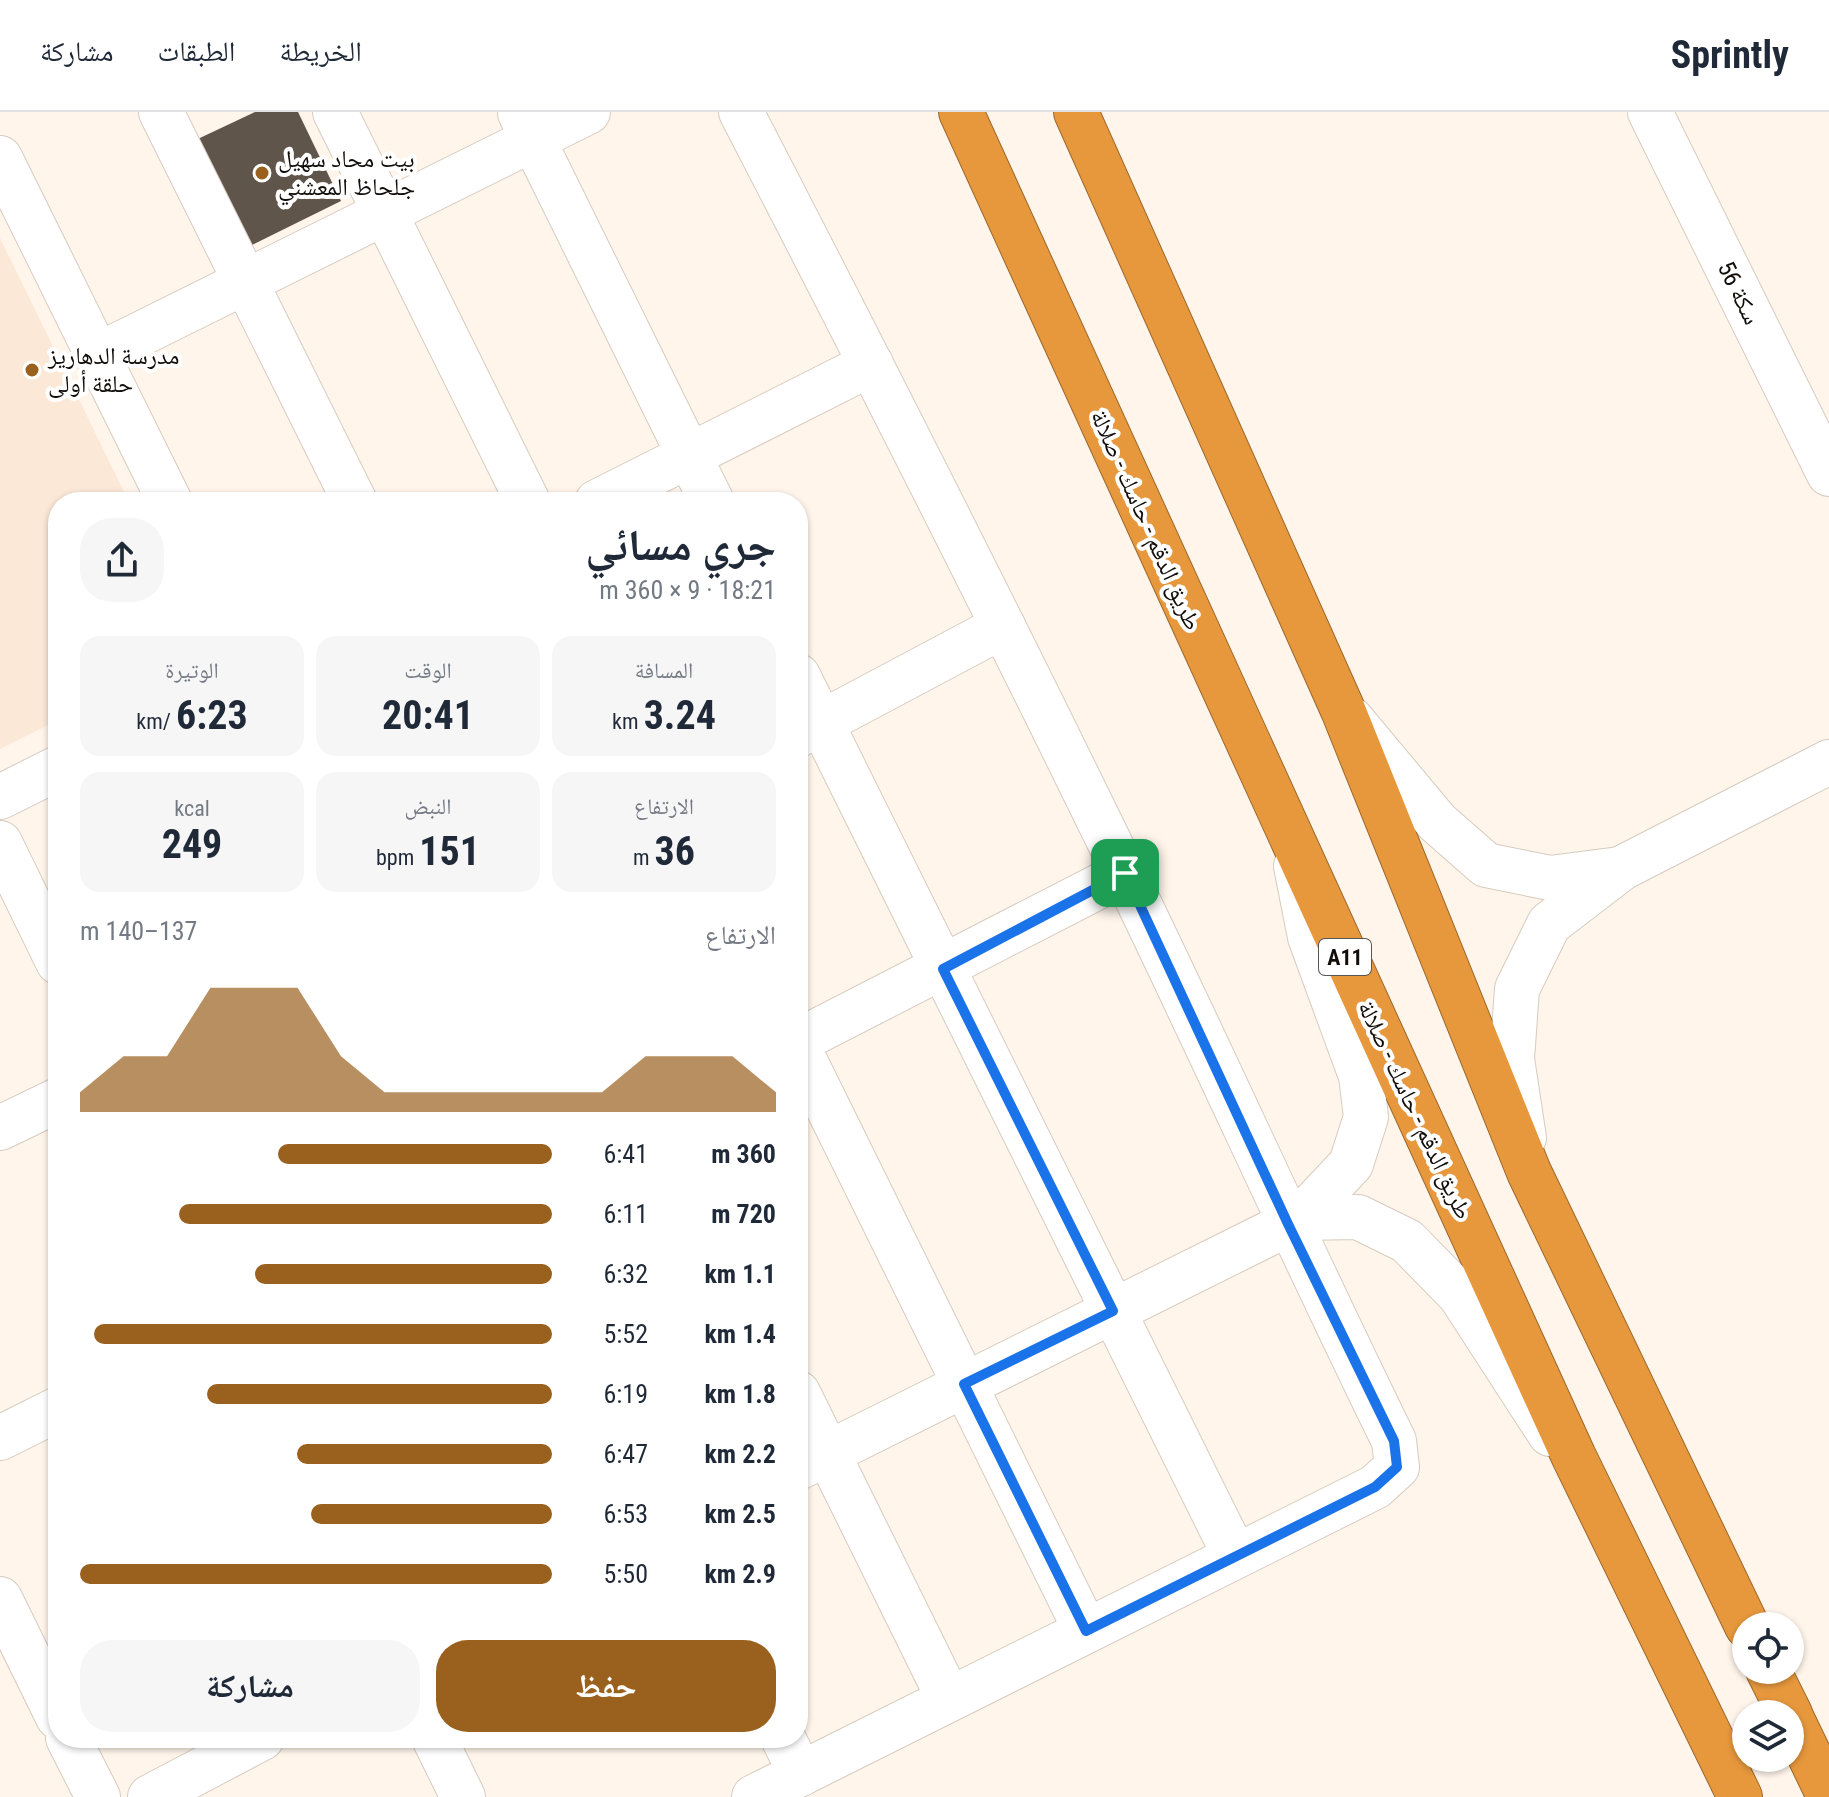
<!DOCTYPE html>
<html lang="ar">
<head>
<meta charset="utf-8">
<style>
  :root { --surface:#fff; --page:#f6f6f7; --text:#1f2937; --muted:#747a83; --line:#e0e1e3; --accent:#99611d }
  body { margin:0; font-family:"Roboto Condensed","Noto Naskh Arabic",sans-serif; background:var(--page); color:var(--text); direction:rtl; height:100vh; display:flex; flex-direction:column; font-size:30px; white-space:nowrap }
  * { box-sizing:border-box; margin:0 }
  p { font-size:26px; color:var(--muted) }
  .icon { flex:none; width:44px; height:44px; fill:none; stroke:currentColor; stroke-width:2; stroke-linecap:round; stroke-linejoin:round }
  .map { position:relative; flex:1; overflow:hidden; direction:ltr }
  .sheet { position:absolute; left:48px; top:380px; width:760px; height:1256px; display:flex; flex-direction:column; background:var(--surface); border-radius:32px; box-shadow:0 2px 6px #0004; direction:rtl }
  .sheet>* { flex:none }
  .buttons { position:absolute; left:1732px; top:1500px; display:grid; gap:16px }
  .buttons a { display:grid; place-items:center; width:72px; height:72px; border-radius:50%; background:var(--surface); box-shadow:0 2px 6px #0004; font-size:40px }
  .pin { position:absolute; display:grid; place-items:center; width:68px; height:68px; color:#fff; margin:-34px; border-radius:16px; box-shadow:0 4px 12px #0006 }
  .round { display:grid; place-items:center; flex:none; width:84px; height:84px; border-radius:32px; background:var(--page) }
  .headline { display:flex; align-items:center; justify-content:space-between; height:136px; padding:0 32px }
  h1 { font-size:44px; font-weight:700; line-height:60px }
  .metrics { display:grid; grid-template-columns:repeat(3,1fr); gap:12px; height:136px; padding:8px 32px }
  .metrics div { display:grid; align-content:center; border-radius:20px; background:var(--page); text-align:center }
  .metrics b { font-size:40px; font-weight:700 }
  .metrics small { font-size:22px; font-weight:400 }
  .metrics p { font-size:22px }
  .chart { height:224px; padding:16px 32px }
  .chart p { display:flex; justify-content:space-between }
  .chart svg { width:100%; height:144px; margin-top:8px; fill:var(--accent); opacity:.7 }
  .button { display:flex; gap:16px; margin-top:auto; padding:16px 32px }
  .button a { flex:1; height:92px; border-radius:32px; background:var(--accent); color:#fff; font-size:32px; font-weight:700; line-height:92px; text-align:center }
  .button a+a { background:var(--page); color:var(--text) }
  ul { padding:0 32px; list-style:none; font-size:26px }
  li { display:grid; grid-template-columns:128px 96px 1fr; align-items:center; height:60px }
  li i { height:20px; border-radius:10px; background:var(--accent) }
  header { display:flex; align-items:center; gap:48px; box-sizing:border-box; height:112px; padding:0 40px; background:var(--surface); border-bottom:2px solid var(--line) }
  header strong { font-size:38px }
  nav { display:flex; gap:44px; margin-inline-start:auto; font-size:28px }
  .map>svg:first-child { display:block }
  .built { fill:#fbe8d7 }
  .building { fill:#60554b }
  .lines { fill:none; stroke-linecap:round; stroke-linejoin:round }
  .minor-casing { stroke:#d7cbbf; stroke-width:46 }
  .highway-casing { stroke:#9c672b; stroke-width:46 }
  .minor { stroke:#fff; stroke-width:44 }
  .highway { stroke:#e7983d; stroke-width:44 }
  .route-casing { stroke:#fff; stroke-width:16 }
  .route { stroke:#1a73e8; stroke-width:10 }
  .poi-dot { fill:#99611d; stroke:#fff; stroke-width:3 }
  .labels { text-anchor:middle; stroke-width:8; stroke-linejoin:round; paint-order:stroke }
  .shield { fill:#fff; stroke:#585653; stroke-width:2 }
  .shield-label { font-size:22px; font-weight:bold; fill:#110d09 }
  .poi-label { font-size:24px; fill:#110d09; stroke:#fff; text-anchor:start }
  .street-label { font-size:24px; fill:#110d09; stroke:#fff }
</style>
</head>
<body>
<header>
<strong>Sprintly</strong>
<nav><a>الخريطة</a><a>الطبقات</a><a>مشاركة</a></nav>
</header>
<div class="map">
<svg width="1829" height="1685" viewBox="0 0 1829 1685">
  <rect width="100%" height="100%" fill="#fff5eb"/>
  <!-- built -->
  <polygon class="built" points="0,126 129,390 58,390 58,608 0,637"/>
  <!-- building -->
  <polygon class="building" points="255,0 298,0 341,89 232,143 185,33"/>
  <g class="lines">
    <defs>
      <g id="minor">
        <polyline points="161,0 355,390"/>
        <polyline points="335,0 528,390"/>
        <path d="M741,0C871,251 999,503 1123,758C1215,947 1301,1140 1394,1329L1397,1355L1375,1375L754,1685"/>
        <polyline points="1650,0 1829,362"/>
        <polyline points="520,1 712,390"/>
        <polyline points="0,46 170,390"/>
        <polyline points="98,243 588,0"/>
        <polyline points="597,390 871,252"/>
        <polyline points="798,564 1235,1444"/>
        <polyline points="1351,607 1437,710 1486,753 1550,766 1620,757"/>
        <polyline points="798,623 1003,514"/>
        <polyline points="0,685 58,656"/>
        <polyline points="0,731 58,850"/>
        <polyline points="798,929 1125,761"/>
        <polyline points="798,935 1086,1519"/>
        <polyline points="0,1016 58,988"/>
        <polyline points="1524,1026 1512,947 1517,877 1549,812 1622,756 1829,650"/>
        <polyline points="1300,1106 1358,1105 1407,1129 1460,1183 1550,1322"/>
        <polyline points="798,1281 949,1587"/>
        <polyline points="0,1326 58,1297"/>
        <polyline points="798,1356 1288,1112 1300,1106 1351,1052 1366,1005 1361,964 1310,825 1296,754"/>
        <polyline points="0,1487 58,1605"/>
        <polyline points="68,1626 98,1685"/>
        <polyline points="434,1626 463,1685"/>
        <polyline points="783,1626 801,1662"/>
        <polyline points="150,1685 262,1626"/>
      </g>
      <g id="highway">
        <polyline points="961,0 1574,1345 1740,1685"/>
        <polyline points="1076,0 1343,598 1529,1060 1747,1514"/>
        <polyline points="1768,1558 1790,1602"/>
        <polyline points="1790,1603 1829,1684"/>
      </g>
    </defs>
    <!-- minor casing -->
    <use href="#minor" class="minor-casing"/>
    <!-- highway casing -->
    <use href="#highway" class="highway-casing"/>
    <!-- minor -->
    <use href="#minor" class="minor"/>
    <!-- highway -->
    <use href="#highway" class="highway"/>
  </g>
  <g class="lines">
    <defs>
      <polygon id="route" points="1125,761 1288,1112 1394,1329 1397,1355 1375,1375 1086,1519 964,1272 1113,1199 943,857"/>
    </defs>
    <!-- route casing -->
    <use href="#route" class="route-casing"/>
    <!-- route -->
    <use href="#route" class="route"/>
  </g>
  <!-- markers -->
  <g class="poi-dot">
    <circle cx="262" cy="61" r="8"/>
    <circle cx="32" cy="258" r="8"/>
  </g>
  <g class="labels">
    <!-- shield labels -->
    <rect class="shield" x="1319" y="827" width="52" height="36" rx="6"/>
    <g class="shield-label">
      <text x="1345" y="853">A11</text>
    </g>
    <!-- poi labels -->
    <g class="poi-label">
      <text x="278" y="55">بيت محاد سهيل<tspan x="278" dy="28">جلحاظ المعشني</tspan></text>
      <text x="48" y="252">مدرسة الدهاريز<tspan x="48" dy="28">حلقة أولى</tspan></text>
    </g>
    <!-- street labels -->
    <g class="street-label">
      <text transform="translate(1739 181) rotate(64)" y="8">سكة 56</text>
      <text transform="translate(1146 408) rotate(66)" y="8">طريق الدقم - حاسك - صلالة</text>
      <text transform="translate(1415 998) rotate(65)" y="8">طريق الدقم - حاسك - صلالة</text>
    </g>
  </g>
</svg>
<div class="buttons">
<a><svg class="icon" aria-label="locate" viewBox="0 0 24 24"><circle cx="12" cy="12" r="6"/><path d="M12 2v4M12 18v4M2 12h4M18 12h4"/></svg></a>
<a><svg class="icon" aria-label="layers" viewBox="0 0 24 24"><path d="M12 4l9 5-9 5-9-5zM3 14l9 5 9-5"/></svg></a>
</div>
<div class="pin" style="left:1125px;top:761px;background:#1e9e55"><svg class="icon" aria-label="arrive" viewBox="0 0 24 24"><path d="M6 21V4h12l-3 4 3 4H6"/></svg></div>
<section class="sheet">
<div class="headline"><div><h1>جري مسائي</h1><p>18:21 · 9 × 360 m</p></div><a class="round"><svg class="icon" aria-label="share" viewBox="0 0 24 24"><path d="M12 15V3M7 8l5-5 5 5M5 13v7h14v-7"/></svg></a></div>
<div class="metrics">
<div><p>المسافة</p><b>3.24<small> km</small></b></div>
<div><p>الوقت</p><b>20:41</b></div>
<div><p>الوتيرة</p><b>6:23<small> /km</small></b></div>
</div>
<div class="metrics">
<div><p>الارتفاع</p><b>36<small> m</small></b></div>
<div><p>النبض</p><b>151<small> bpm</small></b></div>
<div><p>kcal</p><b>249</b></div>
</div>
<div class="chart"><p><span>الارتفاع</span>137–140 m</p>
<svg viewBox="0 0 160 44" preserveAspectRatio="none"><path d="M0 44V38L10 27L20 27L30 6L40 6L50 6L60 27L70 38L80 38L90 38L100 38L110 38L120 38L130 27L140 27L150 27L160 38V44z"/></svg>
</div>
<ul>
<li><b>360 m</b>6:41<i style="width:58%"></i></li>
<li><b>720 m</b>6:11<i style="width:79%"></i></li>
<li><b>1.1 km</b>6:32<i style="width:63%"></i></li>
<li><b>1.4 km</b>5:52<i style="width:97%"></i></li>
<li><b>1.8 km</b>6:19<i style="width:73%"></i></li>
<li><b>2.2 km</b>6:47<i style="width:54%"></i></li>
<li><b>2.5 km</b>6:53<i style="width:51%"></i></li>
<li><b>2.9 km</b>5:50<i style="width:100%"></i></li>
</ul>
<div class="button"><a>حفظ</a><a>مشاركة</a></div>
</section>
</div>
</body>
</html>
